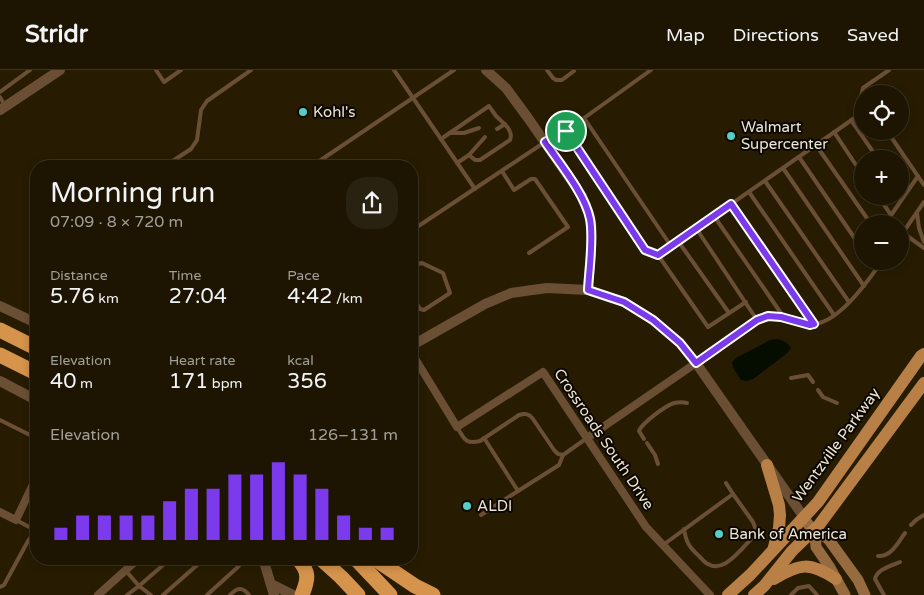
<!DOCTYPE html>
<html lang="en">
<head>
<meta charset="utf-8">
<style>
  :root { --surface:#1d1502; --page:#2a2211; --text:#f1f3f6; --muted:#a09f99; --line:#3b3424; --accent:#7c3aed }
  body { margin:0; font-family:"Varela Round",sans-serif; background:var(--page); color:var(--text); height:100vh; display:flex; flex-direction:column; font-size:19px; white-space:nowrap }
  * { box-sizing:border-box; margin:0 }
  p { font-size:16px; color:var(--muted) }
  .icon { flex:none; width:28px; height:28px; fill:none; stroke:currentColor; stroke-width:2; stroke-linecap:round; stroke-linejoin:round }
  .map { position:relative; flex:1; overflow:hidden }
  .side { position:absolute; left:30px; top:90px; width:388px; height:405px; display:flex; flex-direction:column; background:var(--surface); border-radius:20px; box-shadow:0 2px 8px #0003,0 0 0 1px var(--line) }
  .side>* { flex:none }
  .buttons { position:absolute; left:854px; top:15px; display:grid; gap:10px }
  .buttons a { display:grid; place-items:center; width:55px; height:55px; border-radius:50%; background:var(--surface); box-shadow:0 2px 8px #0003,0 0 0 1px var(--line); font-size:25px }
  .pin { position:absolute; display:grid; place-items:center; width:42px; height:42px; color:#fff; margin:-21px; border:2px solid #fff; border-radius:50%; box-shadow:0 1px 5px #0007 }
  .round { display:grid; place-items:center; flex:none; width:52px; height:52px; border-radius:20px; background:var(--page) }
  .summary { display:flex; align-items:center; justify-content:space-between; height:85px; padding:0 20px }
  h1 { font-size:28px; font-weight:600; line-height:38px }
  .figures { display:grid; grid-template-columns:repeat(3,1fr); gap:8px; height:85px; padding:5px 20px }
  .figures div { display:grid; align-content:center }
  .figures b { font-size:21px; font-weight:600 }
  .figures small { font-size:14px; font-weight:400 }
  .figures p { font-size:14px }
  .chart { height:140px; padding:10px 20px }
  .chart p { display:flex; justify-content:space-between }
  .chart svg { width:100%; height:90px; margin-top:5px; stroke:var(--accent); stroke-width:6 }
  header { display:flex; align-items:center; gap:30px; box-sizing:border-box; height:70px; padding:0 25px; background:var(--surface); border-bottom:1px solid var(--line) }
  header strong { font-size:24px }
  nav { display:flex; gap:28px; margin-inline-start:auto; font-size:18px }
  .map>svg:first-child { display:block }
  .water { fill:#050c00 }
  .lines { fill:none; stroke-linecap:round; stroke-linejoin:round }
  .service { stroke:#6a4f35; stroke-width:4 }
  .minor { stroke:#6a4f35; stroke-width:8 }
  .tertiary { stroke:#6a4f35; stroke-width:10 }
  .secondary { stroke:#966b3f; stroke-width:11 }
  .primary { stroke:#b88046; stroke-width:12 }
  .motorway { stroke:#d6934c; stroke-width:15 }
  .route-casing { stroke:#fff; stroke-width:10 }
  .route { stroke:#7c3aed; stroke-width:6 }
  .poi-dot { fill:#55cec5; stroke:#0c0701; stroke-width:2 }
  .labels { text-anchor:middle; stroke-width:4; stroke-linejoin:round; paint-order:stroke }
  .poi-label { font-size:15px; fill:#ede6d7; stroke:#0c0701; text-anchor:start }
  .street-label { font-size:15px; fill:#ede6d7; stroke:#0c0701 }
</style>
</head>
<body>
<header>
<strong>Stridr</strong>
<nav><a>Map</a><a>Directions</a><a>Saved</a></nav>
</header>
<div class="map">
<svg width="924" height="525" viewBox="0 0 924 525">
  <rect width="100%" height="100%" fill="#271c02"/>
  <!-- water -->
  <path class="water" d="M776,269C783,270 787,272 791,278L786,284L753,309L747,311L741,310L733,298L732,292L736,288L770,270Z"/>
  <g class="lines">
    <!-- service -->
    <g class="service">
      <polyline points="156,0 164,12 181,0"/>
      <polyline points="394,0 475,119"/>
      <polyline points="547,0 553,8 556,10 562,10 574,1"/>
      <polyline points="0,22 30,0"/>
      <polyline points="0,27 5,36"/>
      <polyline points="584,48 671,176"/>
      <polyline points="851,50 878,89"/>
      <polyline points="497,59 505,54"/>
      <polyline points="566,61 651,0"/>
      <polyline points="887,61 924,115"/>
      <polyline points="834,62 862,104"/>
      <polyline points="450,63 464,63 479,58"/>
      <path d="M441,69L489,36C491,39 494,43 496,46C503,53 514,60 510,70L480,90H475L469,85L457,93"/>
      <polyline points="816,75 871,154"/>
      <polyline points="469,85 485,67"/>
      <polyline points="799,87 862,179"/>
      <polyline points="165,96 191,79 197,70 201,40 207,31 251,0"/>
      <polyline points="312,96 454,0"/>
      <polyline points="783,98 864,216"/>
      <polyline points="502,101 514,120 531,109 535,109 568,157 529,183"/>
      <polyline points="765,111 849,232"/>
      <polyline points="749,122 834,245"/>
      <polyline points="878,126 891,145"/>
      <polyline points="731,134 814,254"/>
      <polyline points="917,143 919,158 924,172"/>
      <polyline points="714,146 785,249"/>
      <polyline points="885,154 918,106"/>
      <polyline points="696,158 757,250"/>
      <polyline points="411,161 545,72 566,61 645,180 658,185 856,47 863,18 889,0"/>
      <polyline points="903,163 924,178"/>
      <polyline points="900,167 924,132"/>
      <polyline points="678,171 729,243"/>
      <polyline points="658,185 708,257 746,232"/>
      <polyline points="872,191 877,198"/>
      <polyline points="411,198 418,194 422,193 443,203 450,223 424,240 420,239 412,226"/>
      <path d="M696,292L757,250C761,248 765,246 768,246C781,245 794,252 807,254C835,259 868,211 882,191"/>
      <polyline points="791,308 808,305 813,312"/>
      <polyline points="818,320 823,327 837,333"/>
      <polyline points="0,350 36,368"/>
      <path d="M457,357C464,368 465,375 480,371L519,345C526,343 529,344 533,349L554,380L558,384L563,385L587,368"/>
      <polyline points="484,368 518,421 559,395 563,385"/>
      <path d="M644,369L639,361C642,353 665,336 674,333C679,332 682,332 687,333"/>
      <polyline points="647,373 655,385 658,394"/>
      <polyline points="481,445 518,421"/>
      <polyline points="16,450 35,460"/>
      <polyline points="911,455 916,450 924,445"/>
      <path d="M684,459C686,472 689,477 699,486C702,489 705,493 708,494C721,502 734,487 742,479C747,473 754,468 756,460L753,452L733,424"/>
      <polyline points="663,475 733,424 726,413"/>
      <path d="M878,486C891,487 898,473 905,463"/>
      <polyline points="126,501 139,516 127,525"/>
      <polyline points="0,517 4,515 28,471 36,459"/>
      <polyline points="151,525 139,516 170,489"/>
      <polyline points="163,525 204,489"/>
      <polyline points="207,525 239,496 240,491 238,489"/>
      <path d="M230,525C237,518 242,516 249,525"/>
      <polyline points="791,525 798,518 809,516 817,525"/>
      <path d="M884,525L875,509C877,499 891,496 900,492"/>
    </g>
    <!-- minor -->
    <g class="minor">
      <polyline points="411,282 457,357 543,302 646,457 710,525"/>
      <polyline points="587,368 696,293"/>
      <polyline points="0,442 16,450 36,408"/>
      <polyline points="98,525 138,489"/>
    </g>
    <!-- tertiary -->
    <g class="tertiary">
      <path d="M486,0L506,18L528,48L582,126C585,135 590,143 591,152C593,175 589,198 588,220"/>
      <polyline points="0,40 60,0"/>
      <polyline points="0,236 36,253"/>
      <polyline points="411,276 485,234 511,223 547,218 588,220 624,232 653,250 680,273 696,293 808,453"/>
      <polyline points="0,311 36,330"/>
      <polyline points="261,489 265,495 274,525"/>
      <polyline points="271,514 293,525"/>
    </g>
    <!-- secondary -->
    <g class="secondary">
      <polyline points="808,454 815,464 816,477 829,496 845,525"/>
      <polyline points="815,464 826,467 829,470 858,510 865,525"/>
    </g>
    <!-- primary -->
    <g class="primary">
      <polyline points="767,395 779,435 780,445 779,458 774,477"/>
      <path d="M774,509C800,493 810,492 836,509"/>
      <polyline points="728,525 750,505 818,432 921,286 924,284"/>
      <polyline points="754,525 764,516 792,481 819,455 924,313"/>
    </g>
    <!-- motorway -->
    <g class="motorway">
      <polyline points="0,260 36,278"/>
      <polyline points="0,285 36,303"/>
      <path d="M298,489C310,502 308,510 302,525"/>
      <polyline points="321,489 341,507 358,525"/>
      <polyline points="356,489 390,525"/>
      <polyline points="375,489 415,516 433,525"/>
    </g>
  </g>
  <g class="lines">
    <defs>
      <path id="route" d="M566,61L645,180L658,185L731,134L814,254L810,255L781,247L768,246L757,250L696,293L680,273L653,250L624,232L588,220C589,200 594,169 590,149C585,124 560,94 545,72Z"/>
    </defs>
    <!-- route casing -->
    <use href="#route" class="route-casing"/>
    <!-- route -->
    <use href="#route" class="route"/>
  </g>
  <!-- markers -->
  <g class="poi-dot">
    <circle cx="303" cy="42" r="5"/>
    <circle cx="731" cy="66" r="5"/>
    <circle cx="467" cy="436" r="5"/>
    <circle cx="719" cy="464" r="5"/>
  </g>
  <g class="labels">
    <!-- poi labels -->
    <g class="poi-label">
      <text x="313" y="47">Kohl's</text>
      <text x="741" y="62">Walmart<tspan x="741" dy="17">Supercenter</tspan></text>
      <text x="477" y="441">ALDI</text>
      <text x="729" y="469">Bank of America</text>
    </g>
    <!-- street labels -->
    <g class="street-label">
      <text transform="translate(604 369) rotate(56)" y="5">Crossroads South Drive</text>
      <text transform="translate(836 375) rotate(-54)" y="5">Wentzville Parkway</text>
    </g>
  </g>
</svg>
<div class="buttons">
<a><svg class="icon" aria-label="locate" viewBox="0 0 24 24"><circle cx="12" cy="12" r="6"/><path d="M12 2v4M12 18v4M2 12h4M18 12h4"/></svg></a>
<a>+</a>
<a>−</a>
</div>
<div class="pin" style="left:566px;top:61px;background:#1e9e55"><svg class="icon" aria-label="arrive" viewBox="0 0 24 24"><path d="M6 21V4h12l-3 4 3 4H6"/></svg></div>
<section class="side">
<div class="summary"><div><h1>Morning run</h1><p>07:09 · 8 × 720 m</p></div><a class="round"><svg class="icon" aria-label="share" viewBox="0 0 24 24"><path d="M12 15V3M7 8l5-5 5 5M5 13v7h14v-7"/></svg></a></div>
<div class="figures">
<div><p>Distance</p><b>5.76<small> km</small></b></div>
<div><p>Time</p><b>27:04</b></div>
<div><p>Pace</p><b>4:42<small> /km</small></b></div>
</div>
<div class="figures">
<div><p>Elevation</p><b>40<small> m</small></b></div>
<div><p>Heart rate</p><b>171<small> bpm</small></b></div>
<div><p>kcal</p><b>356</b></div>
</div>
<div class="chart"><p><span>Elevation</span>126–131 m</p>
<svg viewBox="0 0 160 44" preserveAspectRatio="none"><path d="M5 44V38M15 44V32M25 44V32M35 44V32M45 44V32M55 44V25M65 44V19M75 44V19M85 44V12M95 44V12M105 44V6M115 44V12M125 44V19M135 44V32M145 44V38M155 44V38"/></svg>
</div>
</section>
</div>
</body>
</html>
